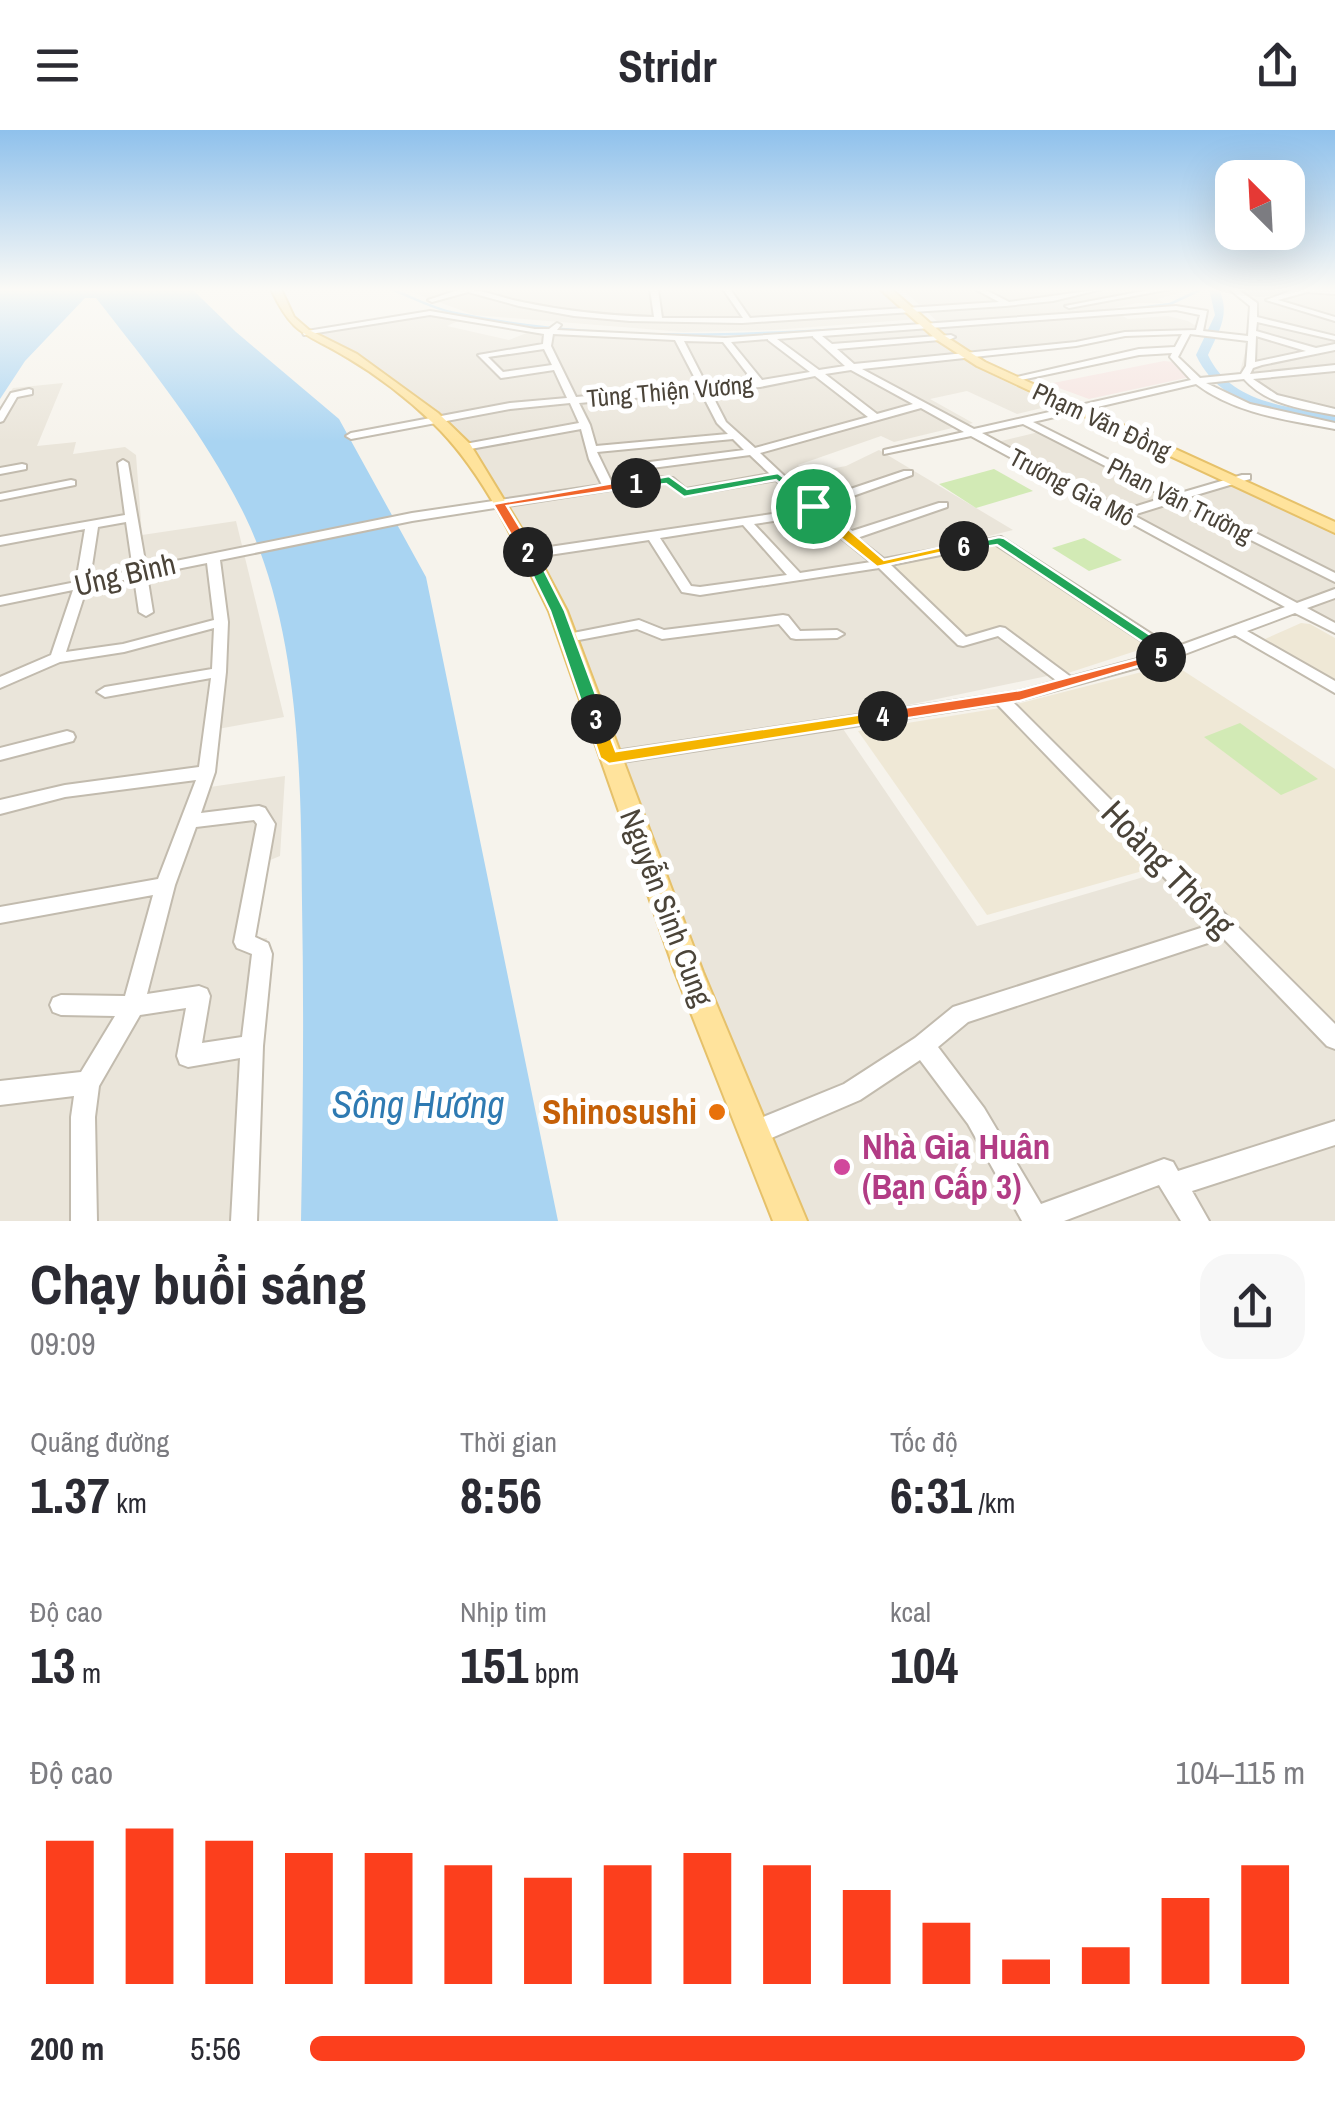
<!DOCTYPE html>
<html lang="vi">
<head>
<meta charset="utf-8">
<style>
  :root { --surface:#fff; --page:#f7f7f7; --text:#2b2b33; --muted:#7c7c81; --accent:#fc3f1d }
  body { margin:0; font-family:"Archivo Narrow",sans-serif; background:var(--page); color:var(--text); height:100vh; display:flex; flex-direction:column; font-size:38px; white-space:nowrap }
  * { box-sizing:border-box; margin:0 }
  p { font-size:32px; color:var(--muted) }
  .icon { flex:none; width:55px; height:55px; fill:none; stroke:currentColor; stroke-width:2; stroke-linecap:round; stroke-linejoin:round }
  .map { position:relative; height:1091px; overflow:hidden }
  .panel { display:flex; flex-direction:column; background:var(--surface); flex:1 }
  .panel>* { flex:none }
  .needle { width:65px; rotate:336deg }
  .fabs { position:absolute; left:1215px; top:30px; display:grid; gap:20px }
  .fabs a { display:grid; place-items:center; width:90px; height:90px; border-radius:20px; background:var(--surface); box-shadow:0 10px 40px #0002; font-size:50px }
  .pin { position:absolute; display:grid; place-items:center; width:85px; height:85px; color:#fff; margin:-42px; border:5px solid #fff; border-radius:50%; box-shadow:0 2px 10px #0007 }
  .km { position:absolute; width:50px; height:50px; margin:-25px; border-radius:50%; background:#222; color:#fff; font-size:28px; line-height:50px; text-align:center }
  .round { display:grid; place-items:center; flex:none; width:105px; height:105px; border-radius:30px; background:var(--page) }
  .summary { display:flex; align-items:center; justify-content:space-between; height:170px; padding:0 30px }
  h1 { font-size:55px; font-weight:800; line-height:75px }
  .stats { display:grid; grid-template-columns:repeat(3,1fr); gap:15px; height:170px; padding:10px 30px }
  .stats div { display:grid; align-content:center }
  .stats b { font-size:50px; font-weight:800 }
  .stats small { font-size:28px; font-weight:400 }
  .stats p { font-size:28px }
  .chart { height:280px; padding:20px 30px }
  .chart p { display:flex; justify-content:space-between }
  .chart svg { width:100%; height:180px; margin-top:10px; stroke:var(--accent); stroke-width:6 }
  ul { padding:0 30px; list-style:none; font-size:32px }
  li { display:grid; grid-template-columns:160px 120px 1fr; align-items:center; height:75px }
  li i { height:25px; border-radius:12px; background:var(--accent) }
  header { display:flex; justify-content:space-between; align-items:center; height:130px; padding:0 30px; background:var(--surface); font-size:45px; font-weight:800 }
  .map>svg:first-child { display:block }
  .residential { fill:#eae5da }
  .education { fill:#efe8d6 }
  .medical { fill:#f6e3e0 }
  .green { fill:#d2eab5 }
  .water { fill:#a9d4f2 }
  .lines { fill:none; stroke-linecap:round; stroke-linejoin:round }
  .stream { stroke:#a9d4f2; stroke-width:2.5 }
  .river { fill:#a9d4f2; fill-rule:evenodd }
  .minor-casing { stroke:#c2bbae; stroke-width:4 }
  .major-casing { stroke:#e6c16a; stroke-width:4 }
  .minor { fill:#fff; fill-rule:evenodd }
  .major { fill:#ffe39c; fill-rule:evenodd }
  .split-1 { fill:#22a559; stroke:#fff; stroke-width:2.5 }
  .split-2 { fill:#f0652b; stroke:#fff; stroke-width:2.5 }
  .split-3 { fill:#22a559; stroke:#fff; stroke-width:2.5 }
  .split-4 { fill:#f5b400; stroke:#fff; stroke-width:2.5 }
  .split-5 { fill:#f0652b; stroke:#fff; stroke-width:2.5 }
  .split-6 { fill:#22a559; stroke:#fff; stroke-width:2.5 }
  .split-7 { fill:#f5b400; stroke:#fff; stroke-width:2.5 }
  .food-dot { fill:#e8710a; stroke:#fff; stroke-width:4 }
  .hotel-dot { fill:#d1479c; stroke:#fff; stroke-width:4 }
  .labels { text-anchor:middle; stroke-width:10; stroke-linejoin:round; paint-order:stroke }
  .far-street-label { font-size:25px; fill:#4b4439; stroke:#fff }
  .street-label { font-size:30px; fill:#4b4439; stroke:#fff }
  .near-street-label { font-size:35px; fill:#4b4439; stroke:#fff }
  .near-food-label { font-size:35px; font-weight:bold; fill:#c56008; stroke:#fff; text-anchor:end }
  .near-hotel-label { font-size:35px; font-weight:bold; fill:#b23c85; stroke:#fff; text-anchor:start }
  .near-water-label { font-size:38px; font-style:italic; fill:#2e7ab2; stroke:#fff }
</style>
</head>
<body>
<header><svg class="icon" aria-label="menu" viewBox="0 0 24 24"><path d="M4 6h16M4 12h16M4 18h16"/></svg>Stridr<svg class="icon" aria-label="share" viewBox="0 0 24 24"><path d="M12 15V3M7 8l5-5 5 5M5 13v7h14v-7"/></svg></header>
<div class="map">
<svg width="1335" height="1091" viewBox="0 0 1335 1091">
  <rect width="100%" height="100%" fill="#f6f3ec"/>
  <!-- residential -->
  <g class="residential">
    <polygon points="403,159 882,159 918,189 773,200 683,202 474,185"/>
    <polygon points="902,159 1194,159 1157,169 1164,173 1137,173 1110,179 1128,189 1168,186 1188,191 1201,199 1137,201 1088,212 962,224 990,244 1054,275 1017,284 967,261 930,269 973,293 894,312 881,306 798,335 808,343 846,336 879,320 1013,400 880,433 957,512 993,501 1052,545 837,590 977,796 1164,741 1335,917 1335,1091 783,1091 574,514 481,330 450,296 347,224 305,203 438,186 458,191 447,196 509,210 534,200 726,210 939,193"/>
    <polygon points="1231,159 1335,159 1335,281 1285,272 1256,258 1240,242 1253,191 1250,174"/>
    <polygon points="63,253 37,316 76,312 73,324 125,317 136,325 142,405 236,391 284,587 218,599 210,657 285,646 280,726 263,733 249,809 267,808 234,1091 0,1091 0,277 13,258"/>
    <polygon points="1043,301 1172,365 1228,347 1335,396 1335,497 993,313"/>
  </g>
  <!-- education -->
  <g class="education">
    <polygon points="993,413 1148,517 1065,544 1001,496 964,506 891,437"/>
    <polygon points="1301,493 1310,494 1335,508 1335,552 1265,509"/>
    <polygon points="1173,534 1335,639 1335,891 1017,574"/>
    <polygon points="1000,578 1153,738 987,785 858,601"/>
  </g>
  <!-- medical -->
  <polygon class="medical" points="1164,231 1174,232 1190,247 1089,269 1048,254"/>
  <!-- green -->
  <g class="green">
    <polygon points="994,339 1033,361 976,378 939,354"/>
    <polygon points="1084,408 1122,430 1089,441 1052,418"/>
    <polygon points="1240,593 1318,649 1281,665 1204,607"/>
  </g>
  <!-- water -->
  <path class="water" d="M0,159H192L236,202L339,289L426,447L558,1091H301C303,985 304,879 302,773C301,649 300,500 245,386C206,306 150,237 96,168H85L25,231L0,269Z"/>
  <g class="lines">
    <!-- stream -->
    <g class="stream">
      <path d="M391,159C412,167 434,179 455,183C615,217 781,203 942,193"/>
      <polyline points="1131,179 1170,174 1202,159"/>
    </g>
    <!-- river -->
    <path class="river" d="M1209,159H1219C1231,185 1218,202 1208,225C1230,273 1288,277 1335,285V293C1283,284 1221,279 1196,225L1215,185Z"/>
    <defs>
      <g id="minor">
        <path d="M461,159C482,159 501,168 522,172C565,181 610,186 654,187L650,159H658L662,188H743L723,159H730L750,188L999,172L975,159H984L1009,172L1102,159L1053,171L1005,176L742,193L630,191L574,186L519,176L468,162L432,172L428,170Z"/>
        <polygon points="1154,159 1171,159 1069,178 1065,176"/>
        <path d="M1229,159H1237L1257,173V187L1335,206V210L1257,192L1256,201L1316,218L1335,214V220L1262,235L1253,238L1250,244L1335,235V241L1253,249L1277,265L1335,279V285C1303,279 1267,275 1244,249L1206,253L1250,274L1335,293V299C1288,290 1235,284 1196,254L1033,292L1177,364L1242,345H1250V349L1186,368L1335,443V452L1175,372L1133,385L1297,473L1335,459V468L1307,478L1335,493V503L1295,483L1247,501L1335,551V563L1235,505L1177,527L1013,572L1335,894V919L1327,916L1223,808L968,892L938,917L984,978L1041,1074L1164,1029L1173,1032L1178,1041L1335,991V1015L1192,1061L1209,1091H1181L1159,1055L1064,1091H1022L968,994L920,930L860,970L755,1015L746,1012L743,1003L746,994L844,954L915,908L953,877L1210,795L997,574L609,634L603,632L601,628L603,624L609,622L1020,561L1057,551L998,506L963,516L958,515L879,438L700,465L682,462L649,410L529,428L523,424L529,420L806,379L776,350L684,366L666,353L648,354L412,391L220,430L228,492L226,542L215,642L201,683L259,676L265,678L275,694L255,807L268,813L272,824L263,916L257,1091H231L240,928L188,937L180,934L177,926L186,878L140,885L99,956L95,987L97,1091H71V987L74,966L0,975V951L81,942L115,886L61,885L53,882L50,875L53,868L61,865L125,866L153,765L0,793V777L158,749L196,650L65,667L0,684V670L65,655L199,637L211,548L105,567L97,562L105,557L212,539L214,498L124,522L60,532L0,558V547L51,525L73,460L0,475V467L76,452L85,399L0,415V407L125,385L118,333L123,330L128,333L146,437L412,383L602,355L589,329L581,299L465,320L460,317L465,314L579,293L570,273L510,279L351,309L346,306L351,303L510,273L567,268L554,240L501,248L478,225L543,214L544,204L430,185L304,205L303,203L307,201L430,181L535,199H549L557,193L561,195L557,200L725,208L1176,176L1207,181L1203,201L1248,206L1250,176ZM1176,180L1200,185L1196,200L1125,202L1076,212L854,234L837,219L951,209L955,207L951,205L832,214L822,206ZM553,204L675,210L699,256L576,267L551,216ZM1182,204L1175,217L1139,219L1017,247L1021,250L1139,225L1172,223L1170,227L1191,250L974,299L862,239L1076,216L1125,206ZM1190,204L1248,211L1246,236L1241,244L1200,248L1178,227ZM813,206V207L845,236L819,240L777,209ZM1256,206L1306,221L1255,232ZM768,209V210L810,242L762,250L731,212ZM684,211L723,212L753,251L707,256ZM544,219L552,235L503,242L488,227ZM851,240L913,274L877,284L825,244ZM815,246L868,287L755,318L726,292L710,261L760,257ZM701,262L717,293L728,304L596,316L590,295L579,273ZM921,278L964,302L884,320V324L971,306L1285,477L1173,518L1001,407L884,429L857,408L947,377V373H939L849,402L819,378L912,345V341H904L812,372L760,323ZM1023,294L1166,367L1124,380L982,303ZM733,309L744,320L642,333V349L612,353L597,322ZM750,325L770,344L686,359L673,348L653,347L652,338ZM813,385L871,432L800,443L754,394ZM126,392L133,440L90,449L98,397ZM743,395L787,445L700,457L691,456L660,408ZM995,414L1160,523L1071,547L1005,498L1000,497L966,507L891,435ZM207,433L214,490L123,514L66,522L87,457L134,448L139,482L146,486L153,482L147,445ZM254,690L257,694L234,812L237,818L252,824L242,907L202,913L210,866L207,859L199,856L147,864L175,755L196,697Z"/>
        <polygon points="1296,159 1335,160 1335,164 1307,162 1278,170 1335,187 1335,191 1266,170"/>
        <polygon points="29,259 32,260 32,264 17,267 3,291 0,292 0,281 11,263"/>
        <polygon points="22,334 26,335 26,339 0,344 0,338"/>
        <polygon points="71,350 75,351 75,355 0,370 0,364"/>
        <polygon points="783,485 788,486 800,501 837,500 844,504 837,508 796,509 791,508 779,494 662,509 637,499 568,512 561,508 568,504 639,490 664,500"/>
        <polygon points="67,601 73,603 75,607 73,611 0,630 0,618"/>
      </g>
      <g id="major">
        <path d="M271,159H281L294,187L309,200L357,224L438,283L470,314L537,424L567,481L703,842L807,1091H773L675,842L549,481C517,417 485,343 433,293C409,270 377,245 348,228C306,202 294,208 271,159Z"/>
        <polygon points="880,159 891,159 945,206 985,232 1335,392 1335,403 977,236 937,210"/>
      </g>
    </defs>
    <!-- minor casing -->
    <use href="#minor" class="minor-casing"/>
    <!-- major casing -->
    <use href="#major" class="major-casing"/>
    <!-- minor -->
    <use href="#minor" class="minor"/>
    <!-- major -->
    <use href="#major" class="major"/>
  </g>
  <!-- sky -->
  <linearGradient id="sky" x2="0" y2="1"><stop stop-color="#8fc1ec"/><stop offset="0.51" stop-color="#fbfaf6"/><stop offset="1" stop-color="#fbfaf6" stop-opacity="0"/></linearGradient>
  <rect width="1335" height="312" fill="url(#sky)"/>
  <!-- split-1 -->
  <polygon class="split-1" points="778,343 818,373 818,378 809,378 776,350 684,367 666,354 636,357 630,353 669,346 687,359"/>
  <!-- split-2 -->
  <polygon class="split-2" points="636,349 640,356 507,376 535,422 528,426 521,422 493,374"/>
  <!-- split-3 -->
  <polygon class="split-3" points="528,418 535,422 565,481 605,589 602,593 596,595 587,589 550,481 521,422"/>
  <!-- split-4 -->
  <polygon class="split-4" points="883,581 891,586 889,590 609,634 600,628 587,589 596,583 602,585 616,621"/>
  <!-- split-5 -->
  <polygon class="split-5" points="1156,524 1169,527 1020,571 883,592 874,586 883,581 1020,560"/>
  <!-- split-6 -->
  <polygon class="split-6" points="999,407 1004,408 1179,524 1156,531 1153,527 1159,523 997,415 964,420 957,416"/>
  <!-- split-7 -->
  <polygon class="split-7" points="809,373 818,373 884,430 964,412 971,416 877,437 811,384"/>
  <!-- markers -->
  <circle class="food-dot" cx="717" cy="982" r="10"/>
  <circle class="hotel-dot" cx="842" cy="1037" r="10"/>
  <g class="labels">
    <!-- far-street labels -->
    <g class="far-street-label">
      <text transform="translate(670 261) rotate(-5)" y="9">Tùng Thiện Vương</text>
      <text transform="translate(1102 291) rotate(25)" y="9">Phạm Văn Đồng</text>
      <text transform="translate(1072 357) rotate(28)" y="9">Trương Gia Mô</text>
      <text transform="translate(1180 370) rotate(27)" y="9">Phan Văn Trường</text>
    </g>
    <!-- street labels -->
    <g class="street-label">
      <text transform="translate(125 445) rotate(-13)" y="10">Ưng Bình</text>
      <text transform="translate(666 778) rotate(69)" y="10">Nguyễn Sinh Cung</text>
    </g>
    <!-- near-street labels -->
    <g class="near-street-label">
      <text transform="translate(1168 739) rotate(46)" y="12">Hoàng Thông</text>
    </g>
    <!-- near-food labels -->
    <g class="near-food-label">
      <text x="697" y="994">Shinosushi</text>
    </g>
    <!-- near-hotel labels -->
    <g class="near-hotel-label">
      <text x="862" y="1029">Nhà Gia Huân<tspan x="862" dy="40">(Bạn Cấp 3)</tspan></text>
    </g>
    <!-- near-water labels -->
    <g class="near-water-label">
      <text x="418" y="988">Sông Hương</text>
    </g>
  </g>
</svg>
<div class="fabs">
<a><svg class="needle" viewBox="-14 -14 28 28"><path d="M0-13l5 13h-10z" fill="#e53935"/><path d="M0 13l5-13h-10z" fill="#7c7c81"/></svg></a>
</div>
<div class="pin" style="left:813px;top:376px;background:#1e9e55"><svg class="icon" aria-label="arrive" viewBox="0 0 24 24"><path d="M6 21V4h12l-3 4 3 4H6"/></svg></div>
<b class="km" style="left:636px;top:353px">1</b>
<b class="km" style="left:528px;top:422px">2</b>
<b class="km" style="left:596px;top:589px">3</b>
<b class="km" style="left:883px;top:586px">4</b>
<b class="km" style="left:1161px;top:527px">5</b>
<b class="km" style="left:964px;top:416px">6</b>
</div>
<section class="panel">
<div class="summary"><div><h1>Chạy buổi sáng</h1><p>09:09</p></div><a class="round"><svg class="icon" aria-label="share" viewBox="0 0 24 24"><path d="M12 15V3M7 8l5-5 5 5M5 13v7h14v-7"/></svg></a></div>
<div class="stats">
<div><p>Quãng đường</p><b>1.37<small> km</small></b></div>
<div><p>Thời gian</p><b>8:56</b></div>
<div><p>Tốc độ</p><b>6:31<small> /km</small></b></div>
</div>
<div class="stats">
<div><p>Độ cao</p><b>13<small> m</small></b></div>
<div><p>Nhịp tim</p><b>151<small> bpm</small></b></div>
<div><p>kcal</p><b>104</b></div>
</div>
<div class="chart"><p><span>Độ cao</span>104–115 m</p>
<svg viewBox="0 0 160 44" preserveAspectRatio="none"><path d="M5 44V9M15 44V6M25 44V9M35 44V12M45 44V12M55 44V15M65 44V18M75 44V15M85 44V12M95 44V15M105 44V21M115 44V29M125 44V38M135 44V35M145 44V23M155 44V15"/></svg>
</div>
<ul>
<li><b>200 m</b>5:56<i style="width:100%"></i></li>
</ul>
</section>
</body>
</html>
